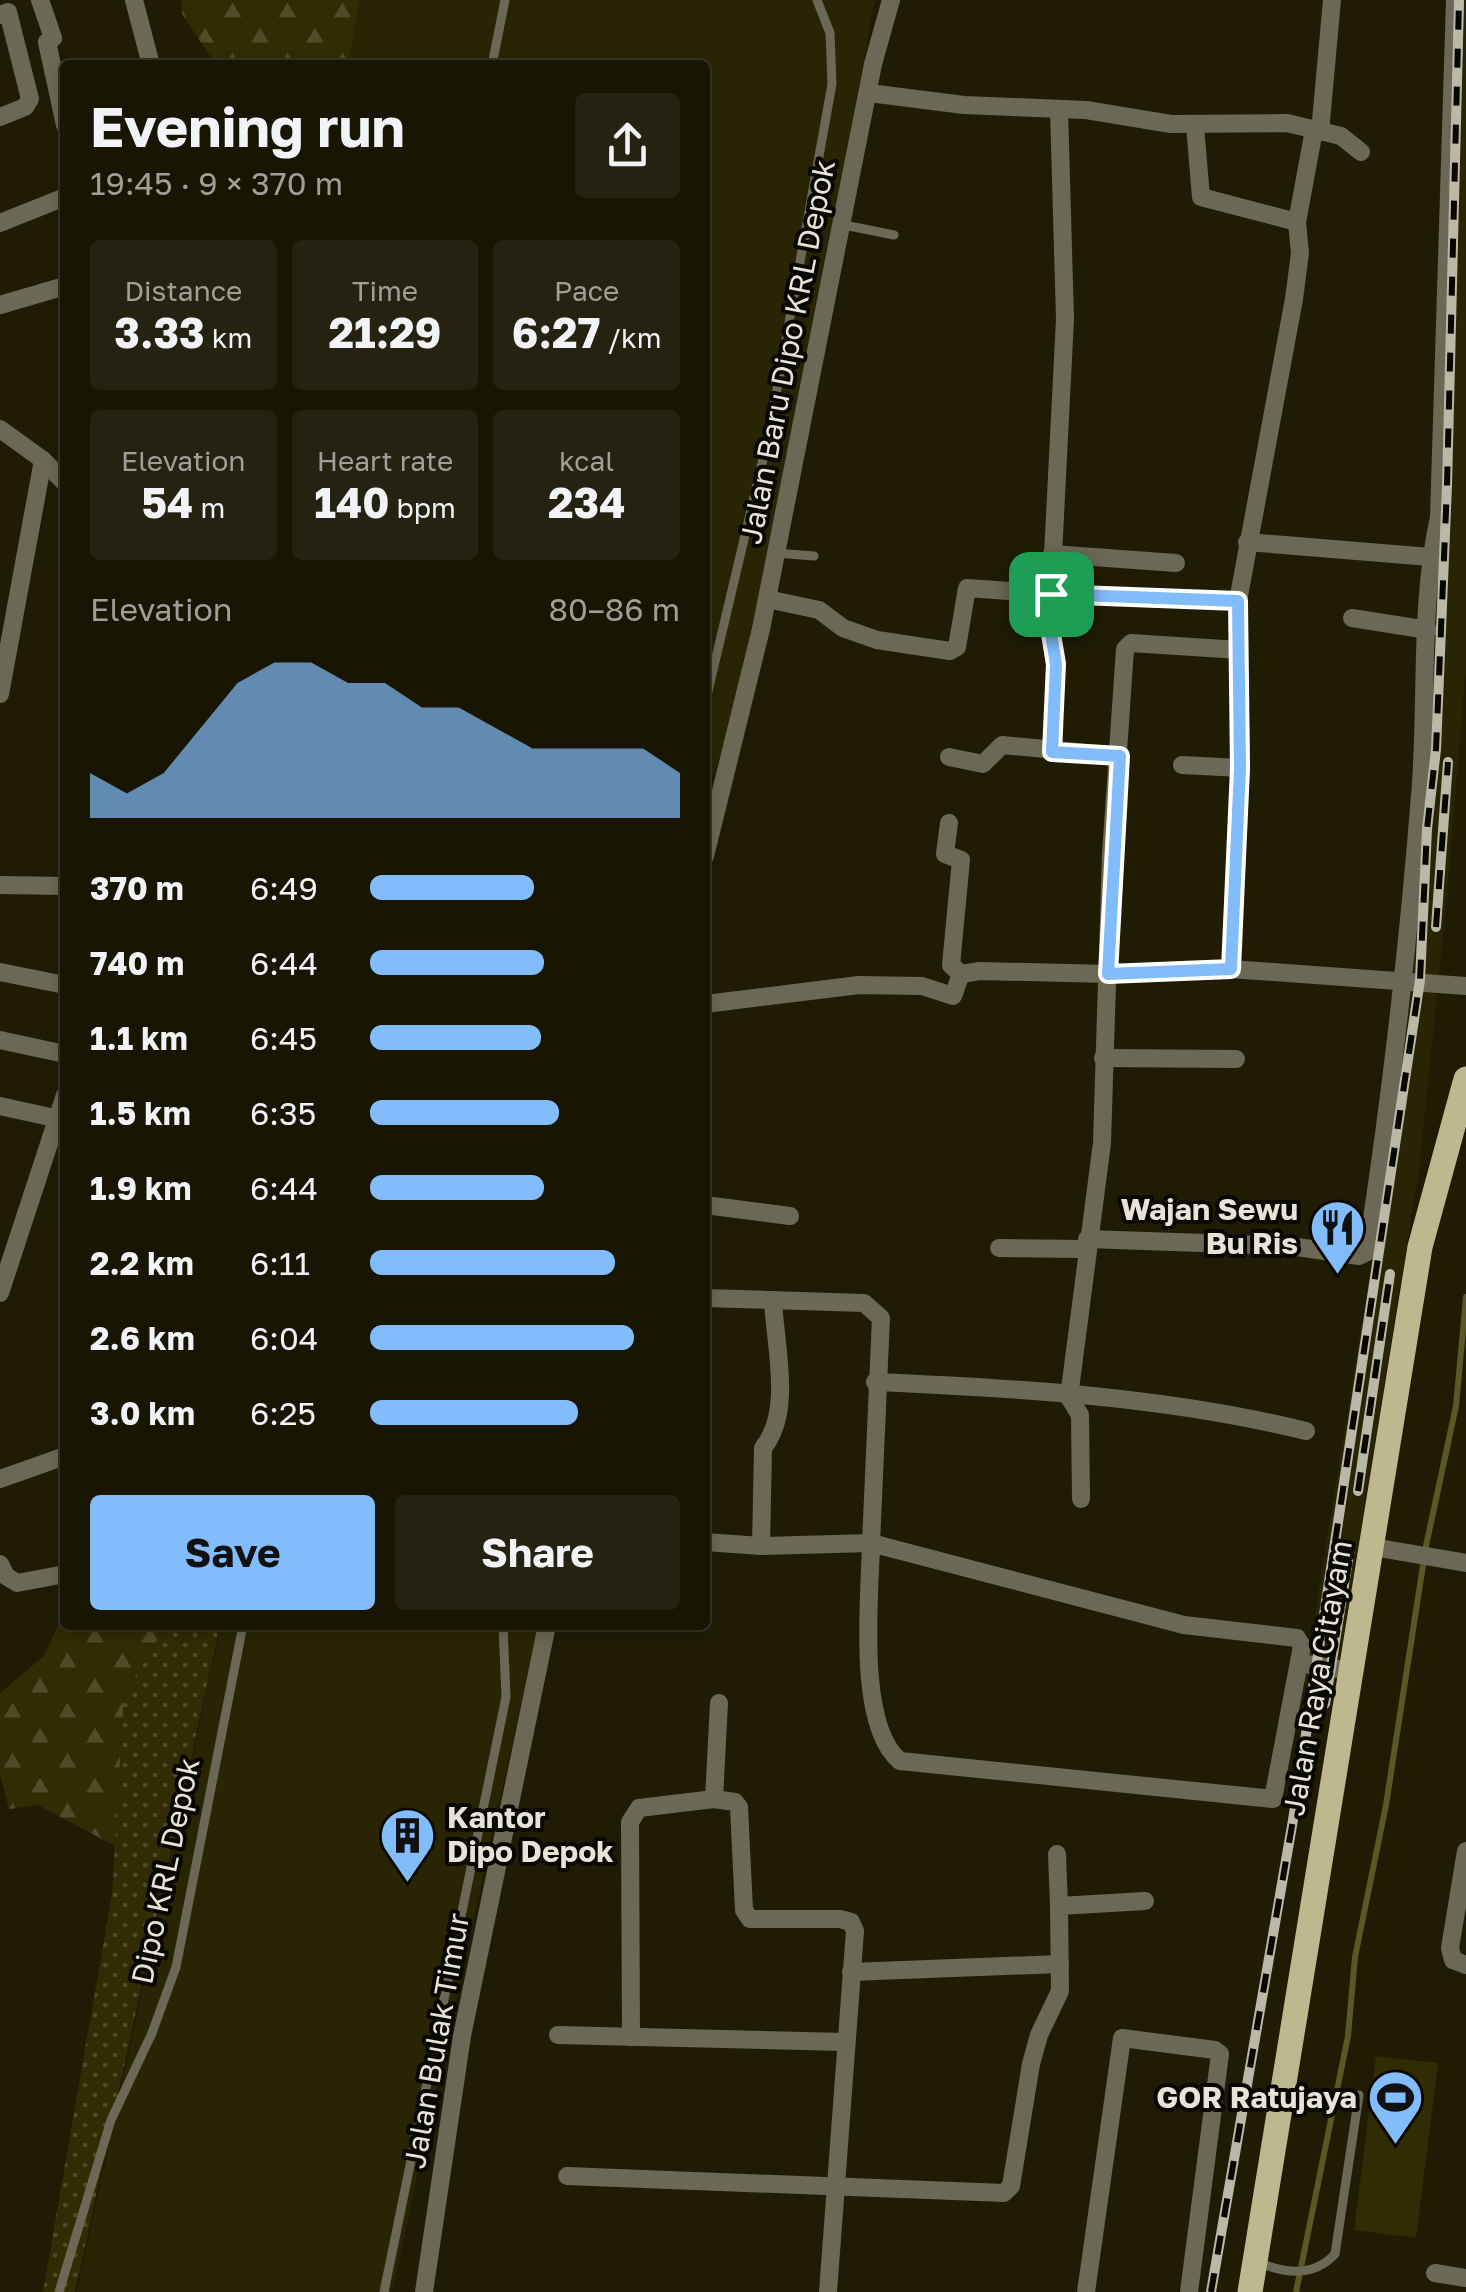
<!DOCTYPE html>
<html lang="en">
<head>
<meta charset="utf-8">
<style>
  :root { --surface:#181503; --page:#252212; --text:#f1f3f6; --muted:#9f9f9a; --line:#363425; --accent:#83bcfb }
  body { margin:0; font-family:"Golos Text",sans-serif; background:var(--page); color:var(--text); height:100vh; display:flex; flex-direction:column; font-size:38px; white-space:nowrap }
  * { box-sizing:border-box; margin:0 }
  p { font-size:32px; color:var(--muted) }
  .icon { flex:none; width:55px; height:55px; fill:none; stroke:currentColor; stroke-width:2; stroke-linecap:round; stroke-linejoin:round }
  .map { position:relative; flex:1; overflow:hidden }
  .panel { position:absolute; left:60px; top:60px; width:650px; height:1570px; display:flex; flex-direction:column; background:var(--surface); border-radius:10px; box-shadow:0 5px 15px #0003,0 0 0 2px var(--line) }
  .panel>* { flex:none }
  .pin { position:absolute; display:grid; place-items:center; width:85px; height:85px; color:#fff; margin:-42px; border-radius:20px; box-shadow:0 5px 15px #0006 }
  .round { display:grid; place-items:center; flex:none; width:105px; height:105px; border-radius:10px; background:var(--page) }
  .overview { display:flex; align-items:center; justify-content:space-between; height:170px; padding:0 30px }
  h1 { font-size:55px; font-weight:700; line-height:75px }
  .stats { display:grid; grid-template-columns:repeat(3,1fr); gap:15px; height:170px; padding:10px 30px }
  .stats div { display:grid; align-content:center; border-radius:10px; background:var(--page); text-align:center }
  .stats b { font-size:42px; font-weight:700 }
  .stats small { font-size:28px; font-weight:400 }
  .stats p { font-size:28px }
  .chart { height:280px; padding:20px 30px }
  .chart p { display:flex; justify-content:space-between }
  .chart svg { width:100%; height:180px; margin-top:10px; fill:var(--accent); opacity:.7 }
  .cta { display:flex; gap:20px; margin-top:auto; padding:20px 30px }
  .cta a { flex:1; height:115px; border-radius:10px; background:var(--accent); color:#111; font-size:40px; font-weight:700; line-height:115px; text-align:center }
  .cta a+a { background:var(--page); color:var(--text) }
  ul { padding:0 30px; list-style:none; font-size:32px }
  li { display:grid; grid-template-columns:160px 120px 1fr; align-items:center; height:75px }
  li i { height:25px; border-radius:12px; background:var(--accent) }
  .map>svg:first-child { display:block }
  .built { fill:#292504 }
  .grass { fill:url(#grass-dots) }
  .forest { fill:url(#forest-firs) }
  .garden { fill:#312c03 }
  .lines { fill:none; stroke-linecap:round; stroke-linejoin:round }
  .stream { stroke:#5d5626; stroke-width:6 }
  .service { stroke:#6b6955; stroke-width:9 }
  .minor { stroke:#6b6955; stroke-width:18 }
  .primary { stroke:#bdb88d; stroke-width:25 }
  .rail-casing { stroke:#bab8a7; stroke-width:10 }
  .rail { stroke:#080701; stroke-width:6; stroke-dasharray:19; stroke-linecap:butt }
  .route-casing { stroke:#fff; stroke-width:20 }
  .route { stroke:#83bcfb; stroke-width:12 }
  .labels { text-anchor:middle; stroke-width:8; stroke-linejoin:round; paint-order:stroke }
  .street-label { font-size:30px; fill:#e5e4d5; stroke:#080701 }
  .poi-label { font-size:30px; font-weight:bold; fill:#e5e4d5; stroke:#080701; text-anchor:end }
</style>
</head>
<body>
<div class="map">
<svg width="1466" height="2292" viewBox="0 0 1466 2292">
  <defs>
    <pattern id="grass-dots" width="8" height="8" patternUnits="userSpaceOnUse" patternTransform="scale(2.5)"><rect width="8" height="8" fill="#312c03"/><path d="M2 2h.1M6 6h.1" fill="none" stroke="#4f4a27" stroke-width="1.8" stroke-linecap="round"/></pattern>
    <pattern id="forest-firs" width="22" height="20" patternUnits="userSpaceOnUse" patternTransform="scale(2.5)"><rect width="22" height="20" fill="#312c03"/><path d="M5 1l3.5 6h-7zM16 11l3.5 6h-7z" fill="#4f4a27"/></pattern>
  </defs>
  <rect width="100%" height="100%" fill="#201c04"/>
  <!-- built -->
  <g class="built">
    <polygon points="359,0 875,0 750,665 705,800 705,65 349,65"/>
    <polygon points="1459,0 1466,0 1466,667 1447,896 1419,1170 1336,1678 1304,1683 1402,1074 1422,894 1435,685"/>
    <polygon points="221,1625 538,1625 392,2292 77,2292"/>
  </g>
  <!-- grass -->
  <polygon class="grass" points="159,1625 220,1625 75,2292 43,2292 112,1894 124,1694 158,1639"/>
  <!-- forest -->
  <g class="forest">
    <polygon points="181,0 359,0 349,65 216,65 182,14"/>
    <polygon points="65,1620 65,1625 159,1625 158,1639 124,1694 115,1846 38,1805 9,1809 0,1774 0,1693 44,1656 60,1621"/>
  </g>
  <!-- garden -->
  <polygon class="garden" points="1376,2056 1438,2063 1416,2238 1354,2230"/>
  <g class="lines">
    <!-- stream -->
    <polyline class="stream" points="1296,2292 1348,2036 1355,1957 1386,1805 1426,1546 1456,1406 1466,1297"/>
    <!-- service -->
    <g class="service">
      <polyline points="492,65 505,0"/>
      <polyline points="844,225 894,235"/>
      <polyline points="776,553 814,556"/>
      <polyline points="705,704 769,434 832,84 830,33 817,0"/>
      <path d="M1257,2262C1284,2273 1313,2278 1335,2254L1359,2095"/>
      <polyline points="59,2292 111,2120 152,2033 176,1967 243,1625"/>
      <polyline points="384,2292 506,1697 503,1625"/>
    </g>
    <!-- minor -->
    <g class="minor">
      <polyline points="40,0 53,38 47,42 65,125"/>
      <polyline points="134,0 151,65"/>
      <polyline points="0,15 8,12 30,99 25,107 0,117"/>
      <polyline points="869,93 964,105 1086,110 1171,124 1287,123 1341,136 1361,152"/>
      <polyline points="1059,109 1065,319 1051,594 1238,601"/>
      <polyline points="1195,126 1201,197 1297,222"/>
      <polyline points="1320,132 1332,0"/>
      <polyline points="0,223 65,197"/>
      <polyline points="0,305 65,286"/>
      <polyline points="0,429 43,460 65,483"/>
      <polyline points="1247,542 1430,557"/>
      <polyline points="1052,554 1176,563"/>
      <polyline points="767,599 819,610 843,628 877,640 950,651 957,647 967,588 1051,594 1049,623 1055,665 1053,753"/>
      <polyline points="1352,618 1428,630"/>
      <polyline points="0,694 43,460"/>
      <polyline points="949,757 983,764 1002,745 1120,756"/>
      <polyline points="1182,765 1241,768"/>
      <polyline points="949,823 945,854 961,860 951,965 961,974"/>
      <polyline points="705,856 761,629 873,64 891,0"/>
      <polyline points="0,885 65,886"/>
      <polyline points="1231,969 1241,768 1238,601 1294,299 1300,253 1297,222 1314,130"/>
      <polyline points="0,972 65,985"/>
      <polyline points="705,1004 859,985 922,986 953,996 961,974 980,971 1108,974 1231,969 1466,986"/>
      <polyline points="0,1040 65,1054"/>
      <polyline points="1103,1058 1236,1059"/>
      <polyline points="0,1106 59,1119"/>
      <polyline points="705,1205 790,1216"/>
      <path d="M1087,1239L1290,1246L1359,1256L1367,1252C1391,1096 1409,940 1421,783C1427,695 1420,603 1439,517L1455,0"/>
      <polyline points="999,1248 1085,1249"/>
      <polyline points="0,1293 65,1095"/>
      <polyline points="705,1298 864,1303 881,1318 871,1543 761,1546 705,1542"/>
      <path d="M875,1382C1018,1388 1168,1397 1306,1431"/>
      <polyline points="0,1479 65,1456"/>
      <polyline points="1081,1499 1080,1415 1069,1397 1102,1143 1111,854 1125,649 1131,643 1239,650"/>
      <path d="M871,1543L1184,1625L1297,1638L1302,1646L1273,1799L900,1761C856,1725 870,1596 871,1543Z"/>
      <path d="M761,1546L763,1448C793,1411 775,1347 773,1300"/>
      <polyline points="1373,1547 1466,1563"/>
      <polyline points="0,1564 6,1576 17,1583 65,1574"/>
      <polyline points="1299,1663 1352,1671"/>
      <polyline points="714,1799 735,1802 739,1807 744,1910 750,1919 840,1919 851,1922 855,1931 828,2292"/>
      <polyline points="1466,1851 1450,1948 1453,1960 1466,1965"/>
      <polyline points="1057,1854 1059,1906"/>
      <polyline points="851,1972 1060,1964"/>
      <polyline points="558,2035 844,2042"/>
      <polyline points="631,2037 630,1822 639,1808 714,1799 719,1703"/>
      <polyline points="567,2176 1004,2193 1011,2186 1031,2064 1039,2035 1060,1991 1059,1906 1145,1901"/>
      <polyline points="1435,2273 1466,2278"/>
      <polyline points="424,2292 462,2036 547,1625"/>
      <polyline points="1086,2292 1122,2038 1215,2050 1220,2054 1189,2292"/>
    </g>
    <!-- primary -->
    <polyline class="primary" points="1250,2292 1420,1247 1466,1079"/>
    <defs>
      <g id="rail">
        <polyline points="1436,927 1448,762"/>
        <polyline points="1358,1491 1390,1274"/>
        <polyline points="1325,1704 1348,1560"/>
        <polyline points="1211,2292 1293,1820 1420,980 1427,829 1436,749 1447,486 1459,0"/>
      </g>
    </defs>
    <!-- rail casing -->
    <use href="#rail" class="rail-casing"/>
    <!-- rail -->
    <use href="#rail" class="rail"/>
  </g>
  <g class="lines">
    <defs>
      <polygon id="route" points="1051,594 1238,601 1240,768 1231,969 1108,974 1120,756 1052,752 1056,664 1049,622"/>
    </defs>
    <!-- route casing -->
    <use href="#route" class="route-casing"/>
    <!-- route -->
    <use href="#route" class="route"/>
  </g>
  <!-- icons -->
  <defs>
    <symbol id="restaurant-pin" viewBox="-11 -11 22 30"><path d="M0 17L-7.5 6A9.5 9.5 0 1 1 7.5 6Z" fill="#83bcfb" stroke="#080701"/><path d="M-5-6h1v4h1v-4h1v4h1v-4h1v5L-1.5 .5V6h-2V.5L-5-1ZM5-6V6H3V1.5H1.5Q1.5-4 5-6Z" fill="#111"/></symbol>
    <symbol id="building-pin" viewBox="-11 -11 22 30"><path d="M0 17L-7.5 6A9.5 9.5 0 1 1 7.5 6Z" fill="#83bcfb" stroke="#080701"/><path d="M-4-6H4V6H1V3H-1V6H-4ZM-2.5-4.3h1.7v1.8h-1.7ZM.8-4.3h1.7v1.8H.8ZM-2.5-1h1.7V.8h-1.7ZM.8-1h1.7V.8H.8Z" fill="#111"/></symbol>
    <symbol id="stadium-pin" viewBox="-11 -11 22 30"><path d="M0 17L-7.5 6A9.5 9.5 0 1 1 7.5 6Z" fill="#83bcfb" stroke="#080701"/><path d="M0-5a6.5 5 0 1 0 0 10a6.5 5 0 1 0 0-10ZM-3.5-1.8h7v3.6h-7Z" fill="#111"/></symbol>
  </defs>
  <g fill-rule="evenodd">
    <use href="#restaurant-pin" x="1306" y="1196" width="63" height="86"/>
    <use href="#building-pin" x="376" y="1804" width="63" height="86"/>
    <use href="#stadium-pin" x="1364" y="2066" width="63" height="86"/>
  </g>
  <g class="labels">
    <!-- street labels -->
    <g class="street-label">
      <text transform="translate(788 352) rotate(-79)" y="10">Jalan Baru Dipo KRL Depok</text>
      <text transform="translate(1318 1678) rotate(-80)" y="10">Jalan Raya Citayam</text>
      <text transform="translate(166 1871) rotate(-78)" y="10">Dipo KRL Depok</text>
      <text transform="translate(437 2041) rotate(-80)" y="10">Jalan Bulak Timur</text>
    </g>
    <!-- poi labels -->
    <g class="poi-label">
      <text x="1298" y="1220">Wajan Sewu<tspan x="1298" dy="34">Bu Ris</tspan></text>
      <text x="447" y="1828" text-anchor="start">Kantor<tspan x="447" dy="34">Dipo Depok</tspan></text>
      <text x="1357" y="2108">GOR Ratujaya</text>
    </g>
  </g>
</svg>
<div class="pin" style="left:1051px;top:594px;background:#1e9e55"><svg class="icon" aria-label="arrive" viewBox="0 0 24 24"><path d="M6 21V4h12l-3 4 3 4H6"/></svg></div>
<section class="panel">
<div class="overview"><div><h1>Evening run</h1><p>19:45 · 9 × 370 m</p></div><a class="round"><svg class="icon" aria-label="share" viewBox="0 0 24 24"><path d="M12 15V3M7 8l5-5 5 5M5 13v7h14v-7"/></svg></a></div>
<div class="stats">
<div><p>Distance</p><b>3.33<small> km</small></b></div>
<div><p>Time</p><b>21:29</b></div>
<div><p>Pace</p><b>6:27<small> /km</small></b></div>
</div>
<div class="stats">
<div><p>Elevation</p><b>54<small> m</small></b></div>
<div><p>Heart rate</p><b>140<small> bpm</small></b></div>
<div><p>kcal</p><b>234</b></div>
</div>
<div class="chart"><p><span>Elevation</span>80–86 m</p>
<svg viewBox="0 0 160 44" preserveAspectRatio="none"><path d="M0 44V33L10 38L20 33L30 22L40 11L50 6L60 6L70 11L80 11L90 17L100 17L110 22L120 27L130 27L140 27L150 27L160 33V44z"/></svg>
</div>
<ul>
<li><b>370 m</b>6:49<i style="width:53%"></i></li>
<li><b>740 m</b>6:44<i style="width:56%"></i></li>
<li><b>1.1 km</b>6:45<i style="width:55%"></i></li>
<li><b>1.5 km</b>6:35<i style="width:61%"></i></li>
<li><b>1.9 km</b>6:44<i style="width:56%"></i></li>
<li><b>2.2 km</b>6:11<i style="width:79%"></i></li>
<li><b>2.6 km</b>6:04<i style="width:85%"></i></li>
<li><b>3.0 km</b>6:25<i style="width:67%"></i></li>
</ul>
<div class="cta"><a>Save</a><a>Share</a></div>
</section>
</div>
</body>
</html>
